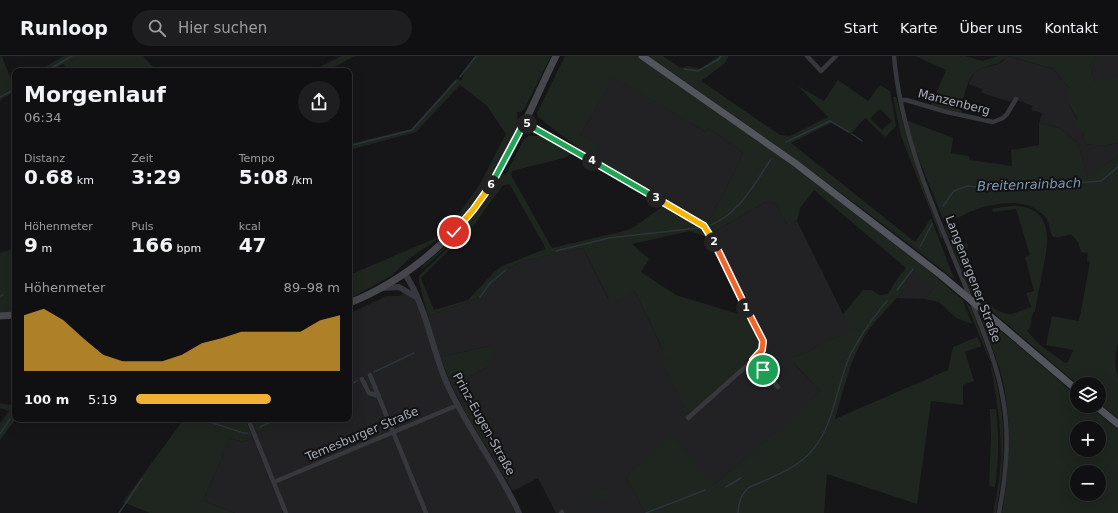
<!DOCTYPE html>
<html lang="de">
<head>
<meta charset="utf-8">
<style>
  :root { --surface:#101012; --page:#1e1e20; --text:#f1f3f6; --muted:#9c9d9f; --line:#303032; --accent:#f2b134 }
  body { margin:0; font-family:"DejaVu Sans",sans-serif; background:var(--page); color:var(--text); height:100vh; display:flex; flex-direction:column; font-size:15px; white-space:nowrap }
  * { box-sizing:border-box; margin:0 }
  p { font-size:13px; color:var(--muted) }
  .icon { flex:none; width:22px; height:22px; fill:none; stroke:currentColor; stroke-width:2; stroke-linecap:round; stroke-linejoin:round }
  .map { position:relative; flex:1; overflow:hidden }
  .sheet { position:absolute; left:12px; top:12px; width:340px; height:354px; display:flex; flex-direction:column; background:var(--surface); border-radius:8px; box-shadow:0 4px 16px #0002,0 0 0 1px var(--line) }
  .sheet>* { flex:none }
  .tools { position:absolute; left:1070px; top:321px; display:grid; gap:8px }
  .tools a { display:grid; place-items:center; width:36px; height:36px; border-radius:50%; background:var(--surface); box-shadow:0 4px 16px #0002,0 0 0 1px var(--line); font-size:20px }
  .pin { position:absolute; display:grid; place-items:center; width:34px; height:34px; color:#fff; margin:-17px; border:2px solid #fff; border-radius:50%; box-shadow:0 1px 4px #0007 }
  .km { position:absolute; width:20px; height:20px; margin:-10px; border-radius:50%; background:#222; color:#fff; font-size:11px; line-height:20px; text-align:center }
  .round { display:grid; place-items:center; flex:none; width:42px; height:42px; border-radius:21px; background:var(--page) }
  .head { display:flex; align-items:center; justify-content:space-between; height:68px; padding:0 12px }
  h1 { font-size:22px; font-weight:700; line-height:30px }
  .metrics { display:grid; grid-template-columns:repeat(3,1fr); gap:6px; height:68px; padding:4px 12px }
  .metrics div { display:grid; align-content:center }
  .metrics b { font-size:20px; font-weight:700 }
  .metrics small { font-size:11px; font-weight:400 }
  .metrics p { font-size:11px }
  .chart { height:112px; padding:8px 12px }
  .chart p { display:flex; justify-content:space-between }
  .chart svg { width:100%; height:72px; margin-top:4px; fill:var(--accent); opacity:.7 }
  ul { padding:0 12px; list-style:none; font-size:13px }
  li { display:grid; grid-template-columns:64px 48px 1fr; align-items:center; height:30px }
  li i { height:10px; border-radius:5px; background:var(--accent) }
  header { display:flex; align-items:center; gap:24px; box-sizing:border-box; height:56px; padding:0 20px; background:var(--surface); border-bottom:1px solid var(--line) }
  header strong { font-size:19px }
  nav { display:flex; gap:22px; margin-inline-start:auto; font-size:14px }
  .search { width:280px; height:36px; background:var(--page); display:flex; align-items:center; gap:10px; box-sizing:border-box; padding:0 14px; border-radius:22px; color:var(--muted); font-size:15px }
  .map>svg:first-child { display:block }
  .built { fill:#222225 }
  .green { fill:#1e261f; fill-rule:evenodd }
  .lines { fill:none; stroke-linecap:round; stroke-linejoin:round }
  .stream { stroke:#2c353c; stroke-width:1.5 }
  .minor { stroke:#37383d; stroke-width:4.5 }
  .tertiary { stroke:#37383d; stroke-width:6 }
  .secondary { stroke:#45474d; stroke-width:7 }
  .primary { stroke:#53555c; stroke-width:7 }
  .primary-bridge { stroke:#53555c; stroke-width:7 }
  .split-1-casing { stroke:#fff; stroke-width:8 }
  .split-2-casing { stroke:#fff; stroke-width:8 }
  .split-3-casing { stroke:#fff; stroke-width:8 }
  .split-4-casing { stroke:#fff; stroke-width:8 }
  .split-5-casing { stroke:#fff; stroke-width:8 }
  .split-6-casing { stroke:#fff; stroke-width:8 }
  .split-7-casing { stroke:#fff; stroke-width:8 }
  .split-1 { stroke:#f0652b; stroke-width:5 }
  .split-2 { stroke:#f0652b; stroke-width:5 }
  .split-3 { stroke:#f5b400; stroke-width:5 }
  .split-4 { stroke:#22a559; stroke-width:5 }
  .split-5 { stroke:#22a559; stroke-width:5 }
  .split-6 { stroke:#22a559; stroke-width:5 }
  .split-7 { stroke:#f5b400; stroke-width:5 }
  .labels { text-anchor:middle; stroke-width:4; stroke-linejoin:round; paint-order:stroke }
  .street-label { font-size:12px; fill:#a8adb8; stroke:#111113 }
  .water-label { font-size:13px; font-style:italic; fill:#7f9bb3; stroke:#111113 }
</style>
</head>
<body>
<header>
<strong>Runloop</strong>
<div class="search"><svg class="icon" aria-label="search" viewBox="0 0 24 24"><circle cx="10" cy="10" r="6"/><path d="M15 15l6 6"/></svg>Hier suchen</div>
<nav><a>Start</a><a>Karte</a><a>Über uns</a><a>Kontakt</a></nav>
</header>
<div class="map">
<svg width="1118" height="457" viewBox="0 0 1118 457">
  <rect width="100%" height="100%" fill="#161618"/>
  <!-- built -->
  <g class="built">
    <polygon points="1007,0 1054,13 1069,32 1069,48 1084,79 1083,84 1086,88 1104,90 1118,87 1118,101 1087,121 1078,87 1059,72 1039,67 1042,57 1031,54 1033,50 1013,43 1011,46 982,37 982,33 968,28 975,16 981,12 996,9 1002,6"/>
    <polygon points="1087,0 1118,0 1118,31 1096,34 1090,8"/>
    <polygon points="613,20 706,76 708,72 743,96 736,113 707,169 635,126 637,125 593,96 580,79"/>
    <polygon points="767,145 776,148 788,170 797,165 851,274 803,298 792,301 795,309 820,335 791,364 714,429 626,421 645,457 556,457 538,422 513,435 464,354 452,330 488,311 490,290 440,301 428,260 476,243 493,224 509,212 523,205 583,192 608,242 635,235 692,356 685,363 687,365 763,297 766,292 765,285 712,177"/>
    <polygon points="914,213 933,233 925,243 897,242 906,231 906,225"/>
    <polygon points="411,234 423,260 439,313 504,431 515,457 284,457 248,363 349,363 349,258 386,240 399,240"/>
    <polygon points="230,382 243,386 253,382 282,452 282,457 235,457 203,445"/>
  </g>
  <!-- green -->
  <g class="green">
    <polygon points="0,0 2,0 13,29 15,28 15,35 0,44"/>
    <polygon points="64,0 143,0 157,15 69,15 63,8 50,15 38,15"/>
    <polygon points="341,0 355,0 327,15 312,15"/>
    <polygon points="477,0 551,0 525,52 521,56 517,56 518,65 517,70 495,117 467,157 444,179 410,202 394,217 393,219 349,243 349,219 436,182 458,159 480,128 506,78 487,50 460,29 416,76 349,94 349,88 411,73 457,22 461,25 466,13"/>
    <path d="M565,0H636L652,10L812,123L909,198L962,243L972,268L956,262L939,246L925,243L933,233L914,214L906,225V231C895,245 881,258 870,272C851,299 844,333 835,363L948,314L953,291L977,281L982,290L965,296L974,325L963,329V349L931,345L917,448L827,418L824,457H645L626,421L671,379L714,429L791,363L820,335L791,304L792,301L803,298L850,274L843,258L863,234H872L879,239L888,238L897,223L906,212L814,134L800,152L797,165L788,170L776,148L767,145L712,177L707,169L736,113L743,96L708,72L706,76L613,21L580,79L597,89L593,96L638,123L635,126L590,101L538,61L537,57Z"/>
    <path d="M648,0H663L680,12L689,10L700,13L719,0H728V2L724,8L701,25L780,79L790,80L828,61L798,30L824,45L838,24L868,45L880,29L890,35L896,70L885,81L865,62L851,78L833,66L791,87L915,186L931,162L954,223C856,146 752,71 648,0ZM880,53L892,65L882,74L870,62Z"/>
    <path d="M915,0H965L983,5L998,0H1007C999,10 992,8 982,12C966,17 964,43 961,57L931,49L946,14Z"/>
    <polygon points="1008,0 1107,0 1095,2 1090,8 1094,25 1118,21 1118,87 1104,90 1086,88 1083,84 1084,78 1073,67 1077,63 1069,48 1069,32 1054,13"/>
    <polygon points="893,41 896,41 897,45 911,96 943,181 941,182 901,80"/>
    <path d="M906,64L953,82L951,97L969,100L970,104L1012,110L1011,94L1039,89V67L1059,72L1078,87L1087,120L1118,101V287C1115,302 1114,306 1118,321C1118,330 1118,352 1118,363L1099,347V328H1077L971,237L945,171L955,167L957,177L962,187H967L968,190C964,199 964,202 968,211L974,212L975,216L973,217V220L977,221L978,226L975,229C978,241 996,257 1009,258C1016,258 1024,253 1031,251L1026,237L1034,235L1025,201L1030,199L1016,153L993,156L992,153C1000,152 1009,149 1017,150C1056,153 1048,190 1042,217C1040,230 1037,243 1035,256H1033L1030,272L1027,275L1040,289L1065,307L1068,306L1073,294L1046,289L1052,260L1079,265L1090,206L1087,205L1088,197L1081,196L1078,186L1072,179C1065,178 1060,183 1053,181C1049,174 1050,167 1045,161C1028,140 993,147 972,155C964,158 950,168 943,163L916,96Z"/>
    <path d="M529,80H540L571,97L570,99L564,102L512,115L511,119L552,192L628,174L637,169L663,150L704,174L708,180L706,181L690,175L632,188L649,203L641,216L676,239L748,261C753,271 764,285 758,296L692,356L686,353L662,305L666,304L662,295L663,294L635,235L611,247L583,192L523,205L509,212L493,224L476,243L428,260L419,226V220L463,177L420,215L423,210L443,192L475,157L502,117L505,119L508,114L524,83ZM508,128L510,129L544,189L545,193L502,210L493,217L468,244L434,254L421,222L474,169L502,130Z"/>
    <polygon points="15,192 15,257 0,257 0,197"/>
    <polygon points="966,247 971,251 991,305 990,305"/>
    <path d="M980,259L1001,275L1077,340V350H1089L1118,373V457H1002C1010,409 1013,361 1000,314C994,295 986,277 980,259ZM1077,372H1099V394H1077ZM1077,416H1099V438H1077Z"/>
    <polygon points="490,290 496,292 488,311 452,330 440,301"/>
    <path d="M991,311H992C1008,362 1005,405 996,457H993C997,437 1001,417 1001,396C1001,368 996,339 991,311Z"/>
    <polygon points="477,341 480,342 471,350 473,358 488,382 496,381 498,383 487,390 485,389 464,354 469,344"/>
    <polygon points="0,347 14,350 15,348 16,363 0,384 0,367 9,355 0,352"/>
    <path d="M990,353H996C999,379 999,405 995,431L989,430L991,381Z"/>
    <polygon points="184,363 245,363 253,382 243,386 230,382 203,445 235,457 150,457 123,446"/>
    <polygon points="252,363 287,363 257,377"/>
    <polygon points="606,432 611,442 607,444 592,440 570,451 569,449"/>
  </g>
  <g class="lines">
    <!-- stream -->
    <g class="stream">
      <polyline points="684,13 698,15 719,3 721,0"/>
      <polyline points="46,15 72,0"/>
      <polyline points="460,21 476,0"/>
      <polyline points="0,41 15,33"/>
      <polyline points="852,78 862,85"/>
      <polyline points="786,86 830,65 849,76"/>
      <polyline points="349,90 412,74 456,25"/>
      <polyline points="943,150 954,135 967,130 990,132 1022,127 1048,129 1101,125 1118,111"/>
      <path d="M711,169C740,156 754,129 771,103"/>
      <polyline points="920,191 932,168"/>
      <polyline points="556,195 609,182 698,172"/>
      <polyline points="897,234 913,213"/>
      <polyline points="0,240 3,239"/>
      <polyline points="480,241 490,227 506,214"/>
      <polyline points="14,271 15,273"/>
      <polyline points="374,316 414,297"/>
      <polyline points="349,328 357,325"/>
      <polyline points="201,363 243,377 248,377"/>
      <polyline points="260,371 277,363"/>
      <polyline points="0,378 10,363"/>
      <polyline points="726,431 741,422"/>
      <polyline points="119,457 142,423"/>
      <polyline points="646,457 705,434"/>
      <path d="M738,457C739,446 740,440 748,432C767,423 791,415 807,400C833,375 835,337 848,304C858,282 871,264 887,245"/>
    </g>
    <!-- minor -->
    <g class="minor">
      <polyline points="807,0 821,15 836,0"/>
      <path d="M894,0C901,84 938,162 969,239C982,273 997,307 1003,343C1010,381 1006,419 999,457"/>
      <polyline points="900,44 906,44 947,56 993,66 1003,62 1007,58 1016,43"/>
      <path d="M524,67L704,170L711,181L763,285C764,294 759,298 753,304L688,362"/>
      <polyline points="753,304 778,331"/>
      <polyline points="370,319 426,457"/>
      <polyline points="362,323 369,337 379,340"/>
      <polyline points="248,363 286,457"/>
      <polyline points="274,426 458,349"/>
      <polyline points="561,457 562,456"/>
    </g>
    <!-- tertiary -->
    <g class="tertiary">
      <path d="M405,218C411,227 416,237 420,248C431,275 436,305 449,332C469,375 499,413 519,457"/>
      <polyline points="382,232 399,231 416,241"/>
    </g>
    <!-- secondary -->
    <g class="secondary">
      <path d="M349,247C410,223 462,176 496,120C520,82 536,40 556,0"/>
      <polyline points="0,260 15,259"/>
    </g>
    <!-- primary -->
    <g class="primary">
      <polyline points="642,0 795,107 942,220"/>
      <polyline points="1003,271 1077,334"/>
      <polyline points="1096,350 1118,368"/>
    </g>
    <!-- primary-bridge -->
    <polyline class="primary-bridge" points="942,220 1003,271"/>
  </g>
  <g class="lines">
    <defs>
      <polyline id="split-1" points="746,252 763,285 762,294 753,304 763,314"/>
      <polyline id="split-2" points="714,186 746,252"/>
      <polyline id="split-3" points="656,142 704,170 714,186"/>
      <polyline id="split-4" points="592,105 656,142"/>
      <polyline id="split-5" points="527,68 592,105"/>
      <polyline id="split-6" points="491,129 524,67 527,68"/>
      <polyline id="split-7" points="454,176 473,154 491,129"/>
    </defs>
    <!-- split-1 casing -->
    <use href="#split-1" class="split-1-casing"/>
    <!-- split-2 casing -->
    <use href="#split-2" class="split-2-casing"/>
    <!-- split-3 casing -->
    <use href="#split-3" class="split-3-casing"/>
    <!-- split-4 casing -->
    <use href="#split-4" class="split-4-casing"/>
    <!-- split-5 casing -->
    <use href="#split-5" class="split-5-casing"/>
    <!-- split-6 casing -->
    <use href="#split-6" class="split-6-casing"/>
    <!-- split-7 casing -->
    <use href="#split-7" class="split-7-casing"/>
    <!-- split-1 -->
    <use href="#split-1" class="split-1"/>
    <!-- split-2 -->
    <use href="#split-2" class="split-2"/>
    <!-- split-3 -->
    <use href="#split-3" class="split-3"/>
    <!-- split-4 -->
    <use href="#split-4" class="split-4"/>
    <!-- split-5 -->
    <use href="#split-5" class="split-5"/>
    <!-- split-6 -->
    <use href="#split-6" class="split-6"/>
    <!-- split-7 -->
    <use href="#split-7" class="split-7"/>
  </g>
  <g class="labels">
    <!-- street labels -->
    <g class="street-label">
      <text transform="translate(954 46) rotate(14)" y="4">Manzenberg</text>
      <text transform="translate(973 223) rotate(69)" y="4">Langenargener Straße</text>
      <text transform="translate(484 368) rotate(61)" y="4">Prinz-Eugen-Straße</text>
      <text transform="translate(362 378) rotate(-23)" y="4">Temesburger Straße</text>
    </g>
    <!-- water labels -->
    <g class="water-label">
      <text transform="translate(1029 128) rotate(-2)" y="5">Breitenrainbach</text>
    </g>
  </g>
</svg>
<div class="tools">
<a><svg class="icon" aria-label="layers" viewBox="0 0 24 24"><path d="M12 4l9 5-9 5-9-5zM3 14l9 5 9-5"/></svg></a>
<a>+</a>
<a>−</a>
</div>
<div class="pin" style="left:763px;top:314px;background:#1e9e55"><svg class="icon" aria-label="arrive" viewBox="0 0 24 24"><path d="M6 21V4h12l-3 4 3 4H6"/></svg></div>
<div class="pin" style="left:454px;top:176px;background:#d93025"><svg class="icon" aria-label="check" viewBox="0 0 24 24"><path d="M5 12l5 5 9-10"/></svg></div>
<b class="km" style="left:746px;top:252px">1</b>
<b class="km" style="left:714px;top:186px">2</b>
<b class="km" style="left:656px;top:142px">3</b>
<b class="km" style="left:592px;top:105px">4</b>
<b class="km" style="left:527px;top:68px">5</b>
<b class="km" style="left:491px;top:129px">6</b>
<section class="sheet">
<div class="head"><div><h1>Morgenlauf</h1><p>06:34</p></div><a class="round"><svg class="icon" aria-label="share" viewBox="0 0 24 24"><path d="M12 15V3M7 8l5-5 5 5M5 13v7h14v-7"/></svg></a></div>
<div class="metrics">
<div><p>Distanz</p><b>0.68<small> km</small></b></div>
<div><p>Zeit</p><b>3:29</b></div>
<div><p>Tempo</p><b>5:08<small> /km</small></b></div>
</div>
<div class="metrics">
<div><p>Höhenmeter</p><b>9<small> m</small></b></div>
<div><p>Puls</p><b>166<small> bpm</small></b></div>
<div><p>kcal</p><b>47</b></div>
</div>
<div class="chart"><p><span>Höhenmeter</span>89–98 m</p>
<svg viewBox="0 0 160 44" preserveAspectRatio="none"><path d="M0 44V10L10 6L20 13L30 24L40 34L50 38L60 38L70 38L80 34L90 27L100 24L110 20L120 20L130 20L140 20L150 13L160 10V44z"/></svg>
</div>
<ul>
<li><b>100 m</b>5:19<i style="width:66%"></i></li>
</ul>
</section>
</div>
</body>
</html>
